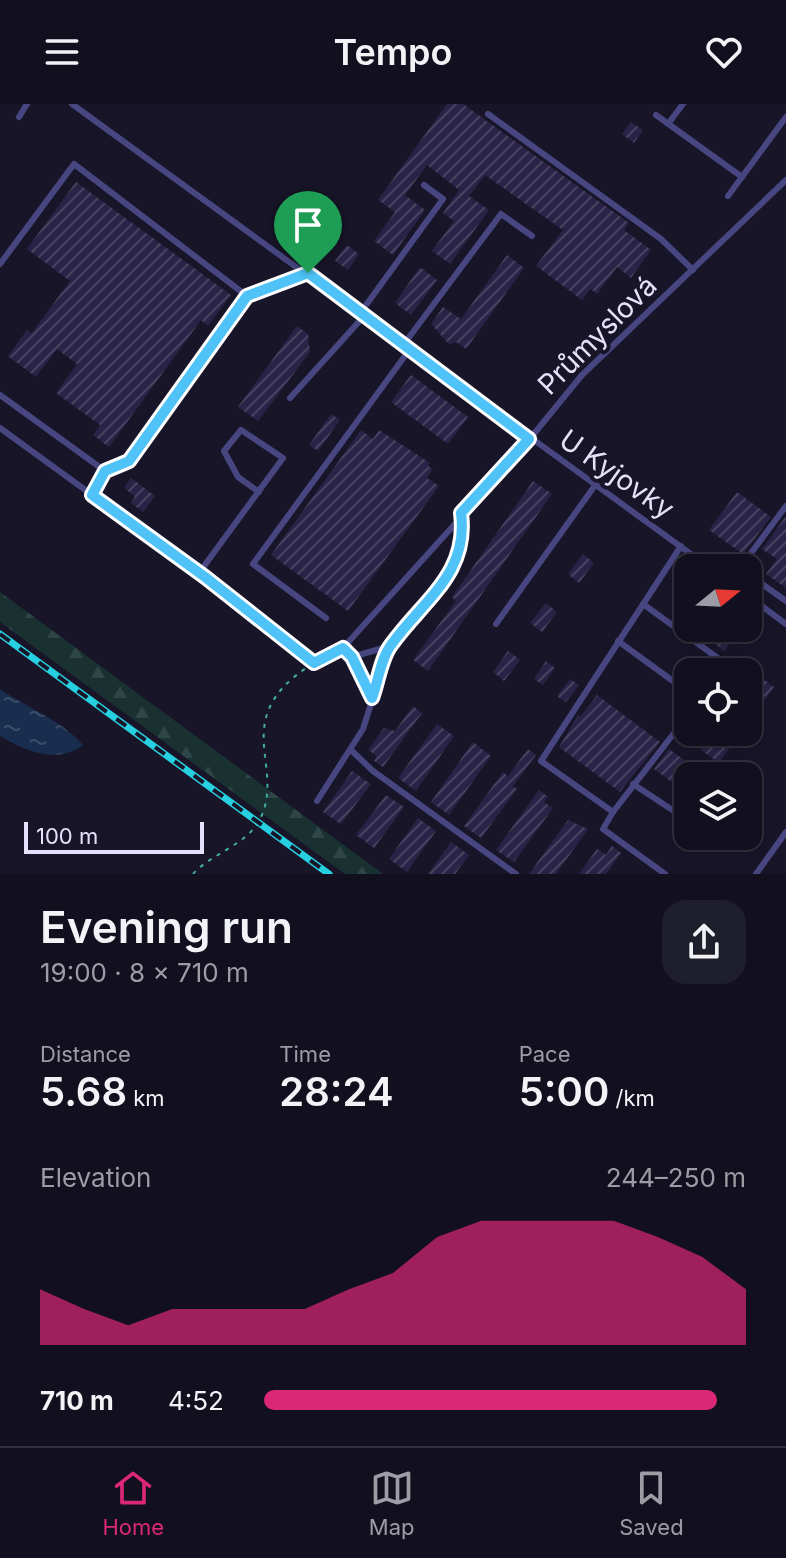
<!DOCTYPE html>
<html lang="en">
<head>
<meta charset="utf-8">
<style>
  :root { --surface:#12101f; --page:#1f1e2c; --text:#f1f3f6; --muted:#9c9da4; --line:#31303d; --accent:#db2777 }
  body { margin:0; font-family:Inter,sans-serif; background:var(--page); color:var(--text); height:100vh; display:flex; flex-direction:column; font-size:30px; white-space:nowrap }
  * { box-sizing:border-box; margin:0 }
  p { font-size:26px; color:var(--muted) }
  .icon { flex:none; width:44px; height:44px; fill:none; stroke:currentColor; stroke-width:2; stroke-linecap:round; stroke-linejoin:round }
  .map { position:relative; height:770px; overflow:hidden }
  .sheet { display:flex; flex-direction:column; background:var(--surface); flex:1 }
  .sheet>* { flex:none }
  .needle { width:52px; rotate:72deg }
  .fabs { position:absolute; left:674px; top:450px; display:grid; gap:16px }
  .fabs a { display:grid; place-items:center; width:88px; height:88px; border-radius:16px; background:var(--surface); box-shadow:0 4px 12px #0003,0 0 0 2px var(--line); font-size:40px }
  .scale { position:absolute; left:24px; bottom:20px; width:180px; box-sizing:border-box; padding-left:8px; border:4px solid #e4e1fb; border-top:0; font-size:22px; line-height:28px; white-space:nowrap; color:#e4e1fb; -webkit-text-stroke:6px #181529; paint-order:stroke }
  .pin { position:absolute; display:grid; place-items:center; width:68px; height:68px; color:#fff; margin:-82px -34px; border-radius:50% 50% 50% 0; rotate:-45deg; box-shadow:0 0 8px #0007 }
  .pin .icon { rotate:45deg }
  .round { display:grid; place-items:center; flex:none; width:84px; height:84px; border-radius:24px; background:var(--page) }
  .headline { display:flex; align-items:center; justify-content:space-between; height:136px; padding:0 40px }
  h1 { font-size:44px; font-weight:600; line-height:60px }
  .stats { display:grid; grid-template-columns:repeat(3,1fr); gap:12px; height:136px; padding:8px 40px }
  .stats div { display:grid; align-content:center }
  .stats b { font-size:40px; font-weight:600 }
  .stats small { font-size:22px; font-weight:400 }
  .stats p { font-size:22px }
  .chart { height:224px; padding:16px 40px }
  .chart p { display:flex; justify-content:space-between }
  .chart svg { width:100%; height:144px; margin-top:8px; fill:var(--accent); opacity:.7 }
  ul { padding:0 40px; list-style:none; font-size:26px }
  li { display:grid; grid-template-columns:128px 96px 1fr; align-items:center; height:60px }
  li i { height:20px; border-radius:10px; background:var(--accent) }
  header { display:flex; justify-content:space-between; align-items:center; height:104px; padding:0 40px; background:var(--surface); font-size:36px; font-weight:600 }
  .tab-bar { display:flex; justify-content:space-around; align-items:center; height:112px; border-top:2px solid var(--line); background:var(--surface); font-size:22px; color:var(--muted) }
  .tab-bar a { display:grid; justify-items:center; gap:4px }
  .tab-bar .current { color:var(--accent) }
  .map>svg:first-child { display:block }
  .forest { fill:url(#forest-firs) }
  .water { fill:url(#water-ripples) }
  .building { fill:url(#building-hatch) }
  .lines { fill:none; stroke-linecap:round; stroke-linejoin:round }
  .path { stroke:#42ada6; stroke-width:2; stroke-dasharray:4 6; stroke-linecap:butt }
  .lane { stroke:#484681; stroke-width:6 }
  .rail-casing { stroke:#27d0e1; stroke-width:7 }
  .rail { stroke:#181529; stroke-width:4; stroke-dasharray:12; stroke-linecap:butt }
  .route-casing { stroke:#fff; stroke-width:16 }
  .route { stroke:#4fc3f7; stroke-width:10 }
  .labels { text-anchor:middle; stroke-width:8; stroke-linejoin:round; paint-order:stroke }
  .street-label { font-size:28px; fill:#e4e1fb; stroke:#181529 }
</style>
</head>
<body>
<header><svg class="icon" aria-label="menu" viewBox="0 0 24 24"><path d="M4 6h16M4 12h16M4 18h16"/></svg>Tempo<svg class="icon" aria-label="heart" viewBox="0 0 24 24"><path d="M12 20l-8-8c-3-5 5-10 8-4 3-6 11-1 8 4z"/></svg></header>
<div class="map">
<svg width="786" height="770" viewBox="0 0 786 770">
  <defs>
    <pattern id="forest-firs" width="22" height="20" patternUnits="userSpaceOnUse" patternTransform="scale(2)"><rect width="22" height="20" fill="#193231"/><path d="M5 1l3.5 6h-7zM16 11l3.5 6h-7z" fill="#2f4646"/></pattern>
    <pattern id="water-ripples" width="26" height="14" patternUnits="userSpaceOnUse" patternTransform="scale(2)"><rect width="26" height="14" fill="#192e4e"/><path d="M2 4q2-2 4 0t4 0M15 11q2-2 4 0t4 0" fill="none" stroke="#3a4c68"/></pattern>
    <pattern id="building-hatch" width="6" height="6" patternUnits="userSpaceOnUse" patternTransform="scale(2)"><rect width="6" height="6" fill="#2a2347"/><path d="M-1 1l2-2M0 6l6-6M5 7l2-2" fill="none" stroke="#494362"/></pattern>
  </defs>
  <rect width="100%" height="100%" fill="#181529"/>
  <!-- forest -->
  <polygon class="forest" points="0,488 383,770 345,770 0,518"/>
  <!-- water -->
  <path class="water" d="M0,585C29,605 60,615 83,641C56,661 26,647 0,632Z"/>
  <!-- building -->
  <g class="building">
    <polygon points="447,0 463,0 629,119 624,126 651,146 631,174 617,163 597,190 591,185 582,196 536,162 563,126 485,71 469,92 489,106 450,160 432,147 454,117 443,109 459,86 427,61 405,91 425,106 393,151 374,137 395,108 378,96"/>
    <polygon points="631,18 643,26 634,39 622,30"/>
    <polygon points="76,78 231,191 208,222 201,216 109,343 93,331 100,321 56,289 77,260 57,245 36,273 8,252 27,226 31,230 70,177 27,145"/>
    <polygon points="347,141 359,150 348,166 335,157"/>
    <polygon points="507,151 524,164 466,245 456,238 449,240 431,220 443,203 461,215"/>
    <polygon points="420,163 437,176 411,211 395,199"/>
    <polygon points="297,222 308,230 310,248 258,317 238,303"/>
    <polygon points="411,271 468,313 448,340 391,298"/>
    <polygon points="331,310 340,316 318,347 309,341"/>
    <polygon points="361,326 373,335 379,326 430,359 428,362 433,365 427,374 439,382 348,507 271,451"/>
    <polygon points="131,374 155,392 143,408 131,399 135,392 124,384"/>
    <polygon points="533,377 552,390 428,567 413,556 456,497 452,493"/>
    <polygon points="737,388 771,413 743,450 709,426"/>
    <polygon points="786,412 786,484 766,470 777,455 762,445"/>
    <polygon points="583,450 594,459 579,479 568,470"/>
    <polygon points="546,499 557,508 542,528 530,519"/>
    <polygon points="693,524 729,524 737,530 724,547"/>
    <polygon points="508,547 520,556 504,577 493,568"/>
    <polygon points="546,557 555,564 543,581 534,575"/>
    <polygon points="757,570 774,583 748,619 748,581"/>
    <polygon points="570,575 579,581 566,598 557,592"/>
    <polygon points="597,591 660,638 620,688 559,643 578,611 580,613"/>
    <polygon points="413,602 422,609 383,663 374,657 377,652 368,646 384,624 395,627"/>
    <polygon points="437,620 454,632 416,687 398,674"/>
    <polygon points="714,628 741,628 719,659 701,646"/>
    <polygon points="473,638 491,652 449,711 431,698"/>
    <polygon points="528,645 536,651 513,682 517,685 481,734 464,722 503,668 508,672"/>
    <polygon points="669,645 706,672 688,672 688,690 654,665"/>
    <polygon points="352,667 371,680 341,720 323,708"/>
    <polygon points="539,686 548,693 544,698 553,704 514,758 496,746"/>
    <polygon points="386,691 404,703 374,744 356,731"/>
    <polygon points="418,714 436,727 407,768 389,755"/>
    <polygon points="568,716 588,725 556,770 529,770"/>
    <polygon points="451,738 469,751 455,770 428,770"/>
    <polygon points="612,742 621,749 606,770 579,770 597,745 606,751"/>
  </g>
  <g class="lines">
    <!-- path -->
    <path class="path" d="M193,770C212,749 247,741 260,715C286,663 229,617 306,564"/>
    <!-- lane -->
    <g class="lane">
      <polyline points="72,0 710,464"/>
      <polyline points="488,10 661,135 693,166"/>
      <polyline points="656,11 742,73"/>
      <polyline points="19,13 27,0"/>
      <polyline points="668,20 683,0"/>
      <polyline points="728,92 786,13"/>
      <polyline points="0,160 74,60 247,192"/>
      <polyline points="361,208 443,95 424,81"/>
      <polyline points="404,240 501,110 532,132"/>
      <polyline points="0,291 105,367 129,357 247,192 308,169"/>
      <polyline points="290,294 365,211"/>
      <polyline points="0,324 205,473 314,559 343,544 510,359 582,271 786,76"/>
      <polyline points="92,391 105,367"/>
      <polyline points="681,442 541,657 613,708 688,611"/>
      <polyline points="740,464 786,402"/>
      <polyline points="199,469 283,354 241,326 224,347 238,373 259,388"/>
      <polyline points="748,470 786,497"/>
      <polyline points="748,492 786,520"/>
      <polyline points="643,500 726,560 720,568"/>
      <polyline points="326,514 253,460 410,245"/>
      <polyline points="496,520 596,380"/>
      <polyline points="618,537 688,588"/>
      <polyline points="343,544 352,553 372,594"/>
      <polyline points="352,553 390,542 430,494 458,458 464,434 461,409"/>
      <polyline points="352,647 373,667 516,770"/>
      <polyline points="633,680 680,711"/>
      <polyline points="317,697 363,625 389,543"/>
      <polyline points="613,708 603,725 665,770"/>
      <polyline points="756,770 786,728"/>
    </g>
    <defs>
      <polyline id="rail" points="0,530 329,770"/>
    </defs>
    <!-- rail casing -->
    <use href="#rail" class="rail-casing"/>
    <!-- rail -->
    <use href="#rail" class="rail"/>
  </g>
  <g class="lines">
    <defs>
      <path id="route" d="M308,169L529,335L461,409C469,470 423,496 391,541C381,554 378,578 372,594L352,553L343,544L314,559L205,473L92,391L105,367L129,357L247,192Z"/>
    </defs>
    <!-- route casing -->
    <use href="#route" class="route-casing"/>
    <!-- route -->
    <use href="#route" class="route"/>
  </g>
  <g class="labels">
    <!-- street labels -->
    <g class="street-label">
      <text transform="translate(597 231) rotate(-45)" y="10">Průmyslová</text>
      <text transform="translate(617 370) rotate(35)" y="10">U Kyjovky</text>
    </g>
  </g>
</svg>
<div class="fabs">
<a><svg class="needle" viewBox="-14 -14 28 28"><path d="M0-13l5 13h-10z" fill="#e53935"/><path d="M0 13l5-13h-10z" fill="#9c9da4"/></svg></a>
<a><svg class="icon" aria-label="locate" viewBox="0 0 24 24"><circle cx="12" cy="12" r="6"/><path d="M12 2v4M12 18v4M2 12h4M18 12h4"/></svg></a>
<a><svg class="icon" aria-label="layers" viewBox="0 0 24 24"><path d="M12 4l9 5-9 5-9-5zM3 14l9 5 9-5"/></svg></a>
</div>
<div class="scale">100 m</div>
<div class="pin" style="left:308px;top:169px;background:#1e9e55"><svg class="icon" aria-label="arrive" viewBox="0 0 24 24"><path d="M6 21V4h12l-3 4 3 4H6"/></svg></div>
</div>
<section class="sheet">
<div class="headline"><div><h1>Evening run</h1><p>19:00 · 8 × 710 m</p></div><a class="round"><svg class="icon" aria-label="share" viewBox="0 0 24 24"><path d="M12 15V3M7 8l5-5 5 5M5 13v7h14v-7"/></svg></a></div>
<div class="stats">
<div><p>Distance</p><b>5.68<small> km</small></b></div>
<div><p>Time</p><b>28:24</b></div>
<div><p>Pace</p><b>5:00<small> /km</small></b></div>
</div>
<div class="chart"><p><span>Elevation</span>244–250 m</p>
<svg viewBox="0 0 160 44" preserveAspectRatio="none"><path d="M0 44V27L10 33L20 38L30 33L40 33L50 33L60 33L70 27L80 22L90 11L100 6L110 6L120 6L130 6L140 11L150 17L160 27V44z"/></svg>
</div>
<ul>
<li><b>710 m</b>4:52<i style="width:94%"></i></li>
</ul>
</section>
<nav class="tab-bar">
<a class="current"><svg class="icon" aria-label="home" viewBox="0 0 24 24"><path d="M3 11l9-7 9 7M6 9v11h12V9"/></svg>Home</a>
<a><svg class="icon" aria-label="map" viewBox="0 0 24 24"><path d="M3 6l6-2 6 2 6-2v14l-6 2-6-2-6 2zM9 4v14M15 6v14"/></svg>Map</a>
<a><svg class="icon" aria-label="saved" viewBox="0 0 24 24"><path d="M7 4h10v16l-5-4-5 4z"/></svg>Saved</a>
</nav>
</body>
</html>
